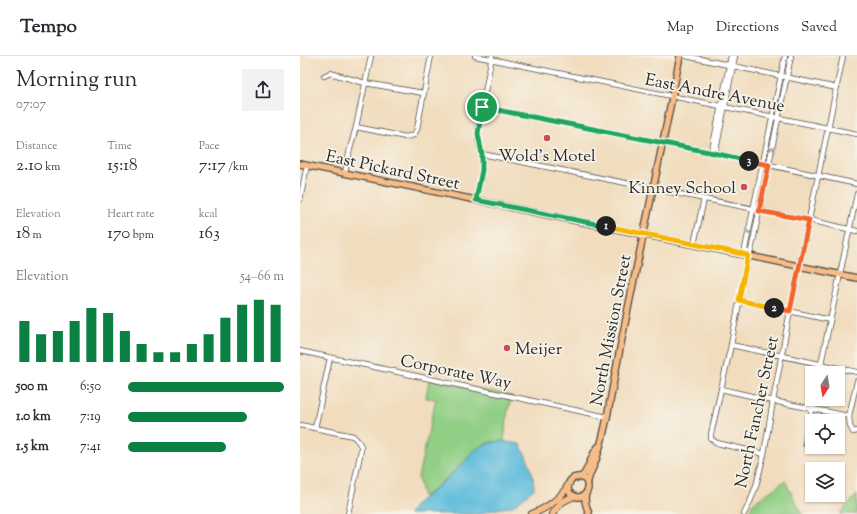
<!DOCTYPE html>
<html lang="en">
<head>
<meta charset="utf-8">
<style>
  :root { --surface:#fff; --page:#f2f2f3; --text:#2b2b33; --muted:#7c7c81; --line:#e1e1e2; --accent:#0b8043 }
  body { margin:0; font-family:"Sorts Mill Goudy",serif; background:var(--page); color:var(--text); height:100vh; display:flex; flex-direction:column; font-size:15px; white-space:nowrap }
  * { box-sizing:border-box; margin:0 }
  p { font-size:13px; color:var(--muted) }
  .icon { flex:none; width:22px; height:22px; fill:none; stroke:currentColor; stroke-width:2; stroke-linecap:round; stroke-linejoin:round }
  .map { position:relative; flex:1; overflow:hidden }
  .panel { display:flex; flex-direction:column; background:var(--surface); width:300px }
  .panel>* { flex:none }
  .needle { width:26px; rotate:192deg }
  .fabs { position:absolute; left:505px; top:310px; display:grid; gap:8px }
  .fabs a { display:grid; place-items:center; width:40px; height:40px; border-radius:0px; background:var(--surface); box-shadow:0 1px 3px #0004; font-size:20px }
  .pin { position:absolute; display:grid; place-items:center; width:34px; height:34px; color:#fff; margin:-17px; border:2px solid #fff; border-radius:50%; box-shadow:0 1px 4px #0007 }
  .km { position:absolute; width:20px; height:20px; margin:-10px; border-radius:50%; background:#222; color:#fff; font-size:11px; line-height:20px; text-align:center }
  .round { display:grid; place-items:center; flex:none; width:42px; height:42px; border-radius:0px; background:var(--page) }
  .overview { display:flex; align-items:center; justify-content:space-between; height:68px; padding:0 16px }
  h1 { font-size:22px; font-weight:600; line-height:30px }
  .stats { display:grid; grid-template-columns:repeat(3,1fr); gap:6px; height:68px; padding:4px 16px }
  .stats div { display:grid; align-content:center }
  .stats b { font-size:17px; font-weight:600 }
  .stats small { font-size:11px; font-weight:400 }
  .stats p { font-size:11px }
  .chart { height:112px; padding:8px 16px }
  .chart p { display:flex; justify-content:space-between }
  .chart svg { width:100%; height:72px; margin-top:4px; stroke:var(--accent); stroke-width:6 }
  ul { padding:0 16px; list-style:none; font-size:13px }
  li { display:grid; grid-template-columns:64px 48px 1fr; align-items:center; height:30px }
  li i { height:10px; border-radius:5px; background:var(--accent) }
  header { display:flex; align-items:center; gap:24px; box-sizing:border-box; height:56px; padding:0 20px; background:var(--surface); border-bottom:1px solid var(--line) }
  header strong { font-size:19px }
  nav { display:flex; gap:22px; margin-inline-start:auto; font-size:14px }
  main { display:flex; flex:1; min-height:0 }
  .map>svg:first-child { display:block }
  .green { fill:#91cf85; stroke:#5e7d58 }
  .water { fill:#5dbcdb; stroke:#447483 }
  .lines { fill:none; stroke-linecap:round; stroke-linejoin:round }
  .minor-casing { stroke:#494641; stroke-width:6 }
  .major-casing { stroke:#494641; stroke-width:8 }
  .highway-casing { stroke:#494641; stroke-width:8 }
  .minor { stroke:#fff; stroke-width:4.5 }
  .major { stroke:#f7bd88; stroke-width:5.5 }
  .highway { stroke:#f7bd88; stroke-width:6 }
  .oneway { stroke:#a0a0a0 }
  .split-1-casing { stroke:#fff; stroke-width:8 }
  .split-2-casing { stroke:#fff; stroke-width:8 }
  .split-3-casing { stroke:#fff; stroke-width:8 }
  .split-4-casing { stroke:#fff; stroke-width:8 }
  .split-1 { stroke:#22a559; stroke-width:5 }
  .split-2 { stroke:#f5b400; stroke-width:5 }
  .split-3 { stroke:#f0652b; stroke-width:5 }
  .split-4 { stroke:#22a559; stroke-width:5 }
  .poi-dot { fill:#d1495b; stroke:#f7f3e8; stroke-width:1.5 }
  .labels { text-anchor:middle; stroke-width:3.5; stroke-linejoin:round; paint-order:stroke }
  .street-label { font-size:17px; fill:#2b2b2b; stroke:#f7f3e8 }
  .poi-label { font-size:17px; fill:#2b2b2b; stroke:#f7f3e8 }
</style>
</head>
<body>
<header>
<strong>Tempo</strong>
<nav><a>Map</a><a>Directions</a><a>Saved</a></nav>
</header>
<main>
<section class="panel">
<div class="overview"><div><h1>Morning run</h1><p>07:07</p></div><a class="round"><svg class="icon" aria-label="share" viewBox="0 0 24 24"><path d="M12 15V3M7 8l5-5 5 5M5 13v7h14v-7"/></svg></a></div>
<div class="stats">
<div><p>Distance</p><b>2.10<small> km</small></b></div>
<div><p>Time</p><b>15:18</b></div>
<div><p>Pace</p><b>7:17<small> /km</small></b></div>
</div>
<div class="stats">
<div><p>Elevation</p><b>18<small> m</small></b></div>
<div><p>Heart rate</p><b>170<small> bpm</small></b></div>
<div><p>kcal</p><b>163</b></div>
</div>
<div class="chart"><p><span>Elevation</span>54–66 m</p>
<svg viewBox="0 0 160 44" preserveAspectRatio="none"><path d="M5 44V19M15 44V27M25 44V25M35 44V19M45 44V11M55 44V14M65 44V25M75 44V33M85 44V38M95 44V38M105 44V33M115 44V27M125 44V17M135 44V9M145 44V6M155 44V9"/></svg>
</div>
<ul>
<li><b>500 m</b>6:50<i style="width:100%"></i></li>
<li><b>1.0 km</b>7:19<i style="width:76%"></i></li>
<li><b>1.5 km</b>7:41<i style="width:63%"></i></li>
</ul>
</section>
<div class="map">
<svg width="557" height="458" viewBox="0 0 557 458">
  <rect width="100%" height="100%" fill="#f7f3e8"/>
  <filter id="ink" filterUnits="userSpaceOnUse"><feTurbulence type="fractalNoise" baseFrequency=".025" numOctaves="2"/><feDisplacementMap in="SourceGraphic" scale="8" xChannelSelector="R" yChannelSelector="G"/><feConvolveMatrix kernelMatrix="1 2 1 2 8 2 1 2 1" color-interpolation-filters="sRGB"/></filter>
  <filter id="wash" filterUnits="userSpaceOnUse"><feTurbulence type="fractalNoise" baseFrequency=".012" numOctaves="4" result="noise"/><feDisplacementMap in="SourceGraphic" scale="16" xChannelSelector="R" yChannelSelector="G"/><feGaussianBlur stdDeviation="0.9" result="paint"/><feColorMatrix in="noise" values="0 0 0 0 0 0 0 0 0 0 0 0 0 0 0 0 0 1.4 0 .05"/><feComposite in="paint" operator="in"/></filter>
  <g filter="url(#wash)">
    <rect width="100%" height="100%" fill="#f1ddbe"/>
    <!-- green -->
    <g class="green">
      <polygon points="129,323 212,340 208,354 204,385 192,386 184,388 132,435 123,441 118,421 136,343 126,342"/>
      <polygon points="485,425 502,458 448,458 453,447"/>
      <polygon points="557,439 557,458 540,458 543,454"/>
    </g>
    <!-- water -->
    <path class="water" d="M201,385L220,388C228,403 234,417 234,433L213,450L188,455L181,458H109C115,446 123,442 133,435C143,426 153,417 163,407C168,403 172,395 178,392C185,387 193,386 201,385Z"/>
  </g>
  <g filter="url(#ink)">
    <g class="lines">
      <defs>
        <g id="minor">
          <polyline points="175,0 557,78"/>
          <polyline points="386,0 537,32"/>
          <polyline points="24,20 30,17 65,27 123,37"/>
          <polyline points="182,51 414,97 557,128"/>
          <polyline points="56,71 106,81 114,79 117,73 131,0"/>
          <polyline points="414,97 416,94 435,0"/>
          <polyline points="414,97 412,94 431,0"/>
          <polyline points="182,98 509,164 557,175"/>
          <polyline points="45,117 50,93 56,71 71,0"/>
          <polyline points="0,144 7,109"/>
          <polyline points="176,144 182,114 182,98 178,84 178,71 192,0"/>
          <polyline points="394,188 404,143"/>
          <polyline points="448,199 445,193 485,0"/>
          <polyline points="439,244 530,264"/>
          <polyline points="431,289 557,316"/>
          <polyline points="0,295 307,361"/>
          <polyline points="519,317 557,138"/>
          <polyline points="557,325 549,360 550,370 553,376 557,375"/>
          <polyline points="421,333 473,345 549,360"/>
          <polyline points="0,369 53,380 58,385 61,390 61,394 48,458"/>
          <polyline points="15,372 30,302"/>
          <polyline points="505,388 514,343"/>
          <polyline points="464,398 417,387 411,383 411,378 431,289 448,199 451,195 491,0"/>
          <polyline points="444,458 450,446 456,430 464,398 473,345 490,255 543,0"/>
        </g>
        <g id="major">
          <polyline points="0,108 557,222"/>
          <circle cx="278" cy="431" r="10"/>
          <polyline points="277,422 282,420 285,417 294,397 298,391"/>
          <path d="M287,430C288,419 294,411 297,401C302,385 306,368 309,351C330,233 358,117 380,0"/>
          <path d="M286,437C283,445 287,451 289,458"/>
        </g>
        <g id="highway">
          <path d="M232,458C247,452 261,442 269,428"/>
          <polyline points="252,458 262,446 274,440"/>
        </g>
      </defs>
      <!-- minor casing -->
      <use href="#minor" class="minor-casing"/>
      <!-- major casing -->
      <use href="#major" class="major-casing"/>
      <!-- highway casing -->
      <use href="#highway" class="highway-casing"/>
      <!-- minor -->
      <use href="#minor" class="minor"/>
      <!-- major -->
      <use href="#major" class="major"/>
      <!-- highway -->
      <use href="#highway" class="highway"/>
    </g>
    <!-- one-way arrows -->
    <defs><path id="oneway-chevron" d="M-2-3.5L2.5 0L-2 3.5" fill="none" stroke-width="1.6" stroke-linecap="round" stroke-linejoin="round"/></defs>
    <g class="oneway">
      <use href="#oneway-chevron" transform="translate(472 94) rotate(-79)"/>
      <use href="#oneway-chevron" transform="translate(449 175) rotate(101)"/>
    </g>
  </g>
  <g class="lines" filter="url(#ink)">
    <defs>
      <polyline id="split-1" points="182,51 178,78 182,98 182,114 176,144 306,170"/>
      <polyline id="split-2" points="306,170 448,199 439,244 474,252"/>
      <polyline id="split-3" points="449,105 469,109 459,155 509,164 490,255 474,252"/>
      <polyline id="split-4" points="182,51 414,97 449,105"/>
    </defs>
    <!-- split-1 casing -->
    <use href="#split-1" class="split-1-casing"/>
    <!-- split-2 casing -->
    <use href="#split-2" class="split-2-casing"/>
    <!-- split-3 casing -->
    <use href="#split-3" class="split-3-casing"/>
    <!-- split-4 casing -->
    <use href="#split-4" class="split-4-casing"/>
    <!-- split-1 -->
    <use href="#split-1" class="split-1"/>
    <!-- split-2 -->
    <use href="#split-2" class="split-2"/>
    <!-- split-3 -->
    <use href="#split-3" class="split-3"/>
    <!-- split-4 -->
    <use href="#split-4" class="split-4"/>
  </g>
  <!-- markers -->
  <g class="poi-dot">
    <circle cx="247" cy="82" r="4"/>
    <circle cx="444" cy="131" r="4"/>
    <circle cx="207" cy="292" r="4"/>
  </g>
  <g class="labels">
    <!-- street labels -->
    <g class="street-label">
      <text transform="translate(415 36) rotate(11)" y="6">East Andre Avenue</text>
      <text transform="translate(93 113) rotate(12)" y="6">East Pickard Street</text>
      <text transform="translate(310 274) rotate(-79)" y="6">North Mission Street</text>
      <text transform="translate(156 315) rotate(12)" y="6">Corporate Way</text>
      <text transform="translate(456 356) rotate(-78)" y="6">North Fancher Street</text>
    </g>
    <!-- poi labels -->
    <g class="poi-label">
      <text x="247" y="105">Wold's Motel</text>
      <text x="436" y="137" text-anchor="end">Kinney School</text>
      <text x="215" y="298" text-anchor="start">Meijer</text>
    </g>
  </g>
</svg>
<div class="fabs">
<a><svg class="needle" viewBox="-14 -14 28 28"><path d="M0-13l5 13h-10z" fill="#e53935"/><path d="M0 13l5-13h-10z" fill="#7c7c81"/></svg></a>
<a><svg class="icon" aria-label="locate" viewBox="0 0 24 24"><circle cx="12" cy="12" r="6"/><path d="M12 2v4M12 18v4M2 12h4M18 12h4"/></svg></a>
<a><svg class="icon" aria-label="layers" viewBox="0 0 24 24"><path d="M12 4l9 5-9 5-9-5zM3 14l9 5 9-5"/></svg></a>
</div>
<div class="pin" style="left:182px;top:51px;background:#1e9e55"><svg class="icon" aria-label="arrive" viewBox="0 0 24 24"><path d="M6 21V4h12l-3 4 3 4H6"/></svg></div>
<b class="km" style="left:306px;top:170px">1</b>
<b class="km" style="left:474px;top:252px">2</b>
<b class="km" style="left:449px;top:105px">3</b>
</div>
</main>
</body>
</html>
